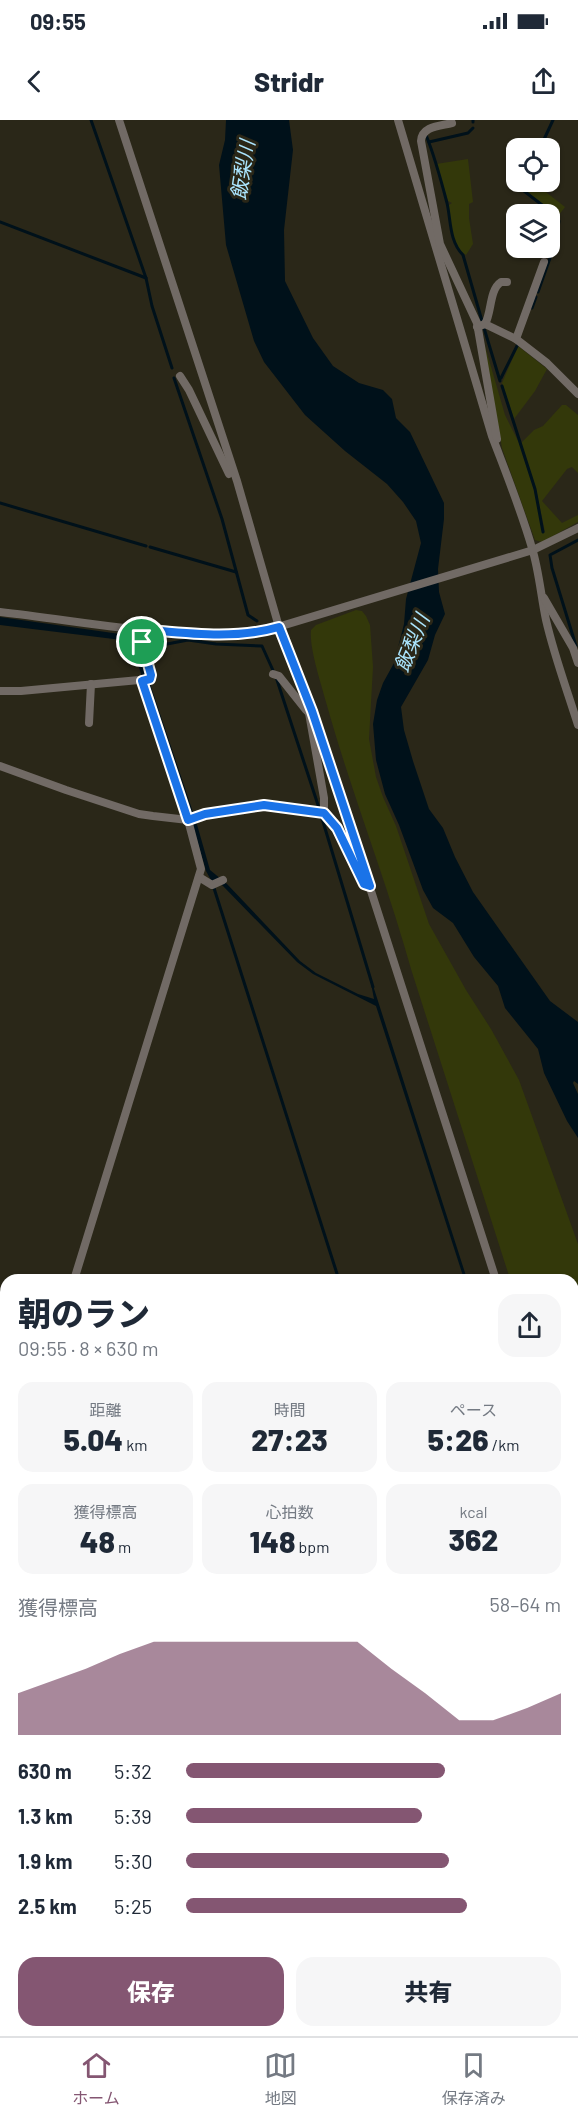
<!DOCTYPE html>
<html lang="ja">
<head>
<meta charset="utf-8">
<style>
  :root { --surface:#fff; --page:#f6f6f7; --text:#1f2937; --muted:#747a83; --line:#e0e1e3; --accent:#845672 }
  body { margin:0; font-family:Barlow,"Noto Sans JP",sans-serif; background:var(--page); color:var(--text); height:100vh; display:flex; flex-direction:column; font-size:22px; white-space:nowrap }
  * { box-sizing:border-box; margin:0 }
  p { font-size:20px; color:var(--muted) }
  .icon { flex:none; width:33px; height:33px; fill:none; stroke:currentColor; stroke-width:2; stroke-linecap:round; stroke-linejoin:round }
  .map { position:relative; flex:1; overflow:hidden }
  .side { position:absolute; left:0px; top:1154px; width:579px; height:764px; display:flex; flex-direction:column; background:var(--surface); border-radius:18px 18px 0 0; box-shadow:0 2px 4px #0004 }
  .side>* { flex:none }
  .controls { position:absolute; left:506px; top:18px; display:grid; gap:12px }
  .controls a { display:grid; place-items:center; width:54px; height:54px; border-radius:12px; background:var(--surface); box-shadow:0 2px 4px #0004; font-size:30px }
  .pin { position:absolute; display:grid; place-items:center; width:51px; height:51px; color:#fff; margin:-26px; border:3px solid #fff; border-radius:50%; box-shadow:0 2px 6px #0007 }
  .round { display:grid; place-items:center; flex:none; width:63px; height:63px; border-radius:18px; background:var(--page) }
  .overview { display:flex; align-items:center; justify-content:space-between; height:102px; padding:0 18px }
  h1 { font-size:33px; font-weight:800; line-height:45px }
  .figures { display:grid; grid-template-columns:repeat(3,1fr); gap:9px; height:102px; padding:6px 18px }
  .figures div { display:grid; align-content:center; border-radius:15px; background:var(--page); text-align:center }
  .figures b { font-size:30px; font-weight:800 }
  .figures small { font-size:16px; font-weight:400 }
  .figures p { font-size:16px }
  .chart { height:168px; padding:12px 18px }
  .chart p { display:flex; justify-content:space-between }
  .chart svg { width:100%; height:108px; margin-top:6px; fill:var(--accent); opacity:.7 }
  .action { display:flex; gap:12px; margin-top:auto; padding:12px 18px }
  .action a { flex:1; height:69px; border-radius:18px; background:var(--accent); color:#fff; font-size:24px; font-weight:800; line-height:69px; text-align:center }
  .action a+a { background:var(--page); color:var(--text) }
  ul { padding:0 18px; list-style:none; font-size:20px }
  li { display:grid; grid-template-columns:96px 72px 1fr; align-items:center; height:45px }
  li i { height:15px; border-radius:8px; background:var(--accent) }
  .status { display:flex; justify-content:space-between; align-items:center; height:42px; padding:0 30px; background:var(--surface); direction:ltr }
  .status svg { height:16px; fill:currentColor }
  header { display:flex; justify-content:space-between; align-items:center; height:78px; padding:0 18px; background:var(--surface); font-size:27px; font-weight:800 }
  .menu { display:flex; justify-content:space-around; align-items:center; height:84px; border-top:2px solid var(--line); background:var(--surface); font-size:16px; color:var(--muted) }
  .menu a { display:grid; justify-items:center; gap:3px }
  .menu .active { color:var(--accent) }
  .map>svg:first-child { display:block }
  .green { fill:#33380a }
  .water { fill:#00111a }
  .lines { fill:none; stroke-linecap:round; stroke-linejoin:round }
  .stream { stroke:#00111a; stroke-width:3 }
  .minor { stroke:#716a65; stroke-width:8 }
  .trunk { stroke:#ccbab0; stroke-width:15 }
  .route-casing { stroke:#fff; stroke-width:12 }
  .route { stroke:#1a73e8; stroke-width:8 }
  .labels { text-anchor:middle; stroke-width:6; stroke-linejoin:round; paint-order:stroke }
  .water-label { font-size:20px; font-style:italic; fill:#abe5fe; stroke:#2a2718 }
</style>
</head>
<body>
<div class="status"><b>09:55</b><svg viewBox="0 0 49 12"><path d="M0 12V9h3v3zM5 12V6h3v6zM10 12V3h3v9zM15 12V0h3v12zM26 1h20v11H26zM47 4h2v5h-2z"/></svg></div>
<header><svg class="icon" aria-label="back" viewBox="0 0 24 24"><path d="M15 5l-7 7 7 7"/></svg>Stridr<svg class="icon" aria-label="share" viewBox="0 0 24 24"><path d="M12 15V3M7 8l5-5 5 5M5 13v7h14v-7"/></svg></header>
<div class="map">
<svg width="578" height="1916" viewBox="0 0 578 1916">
  <rect width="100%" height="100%" fill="#2a2718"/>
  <!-- green -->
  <g class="green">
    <path d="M468,39L473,82L469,84V98L473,124L466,135C451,126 449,100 449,85L452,83L448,81L436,44Z"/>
    <polygon points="528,62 533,62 565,87 558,96 525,71 524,68"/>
    <polygon points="483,219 505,295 519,323 534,370 543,412 545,412 536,369 521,323 534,310 543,306 562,285 566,285 578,295 578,353 572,347 567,349 542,381 562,403 578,395 578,402 542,422 535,420 502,328"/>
    <polygon points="518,226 547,249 535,271 514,299 502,263"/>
    <path d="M356,490L362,491L366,496L370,505L373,547L369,619L376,657L383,677L396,706L429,804L466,870L491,909L519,960L578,1124V1363L573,1347V1160L510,1159L411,849C386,759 351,672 326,582C321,563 309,528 311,510L316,505Z"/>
  </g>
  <!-- water -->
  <g class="water">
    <polygon points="226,0 289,0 293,30 284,110 285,161 313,218 333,246 359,263 383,270 392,279 396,298 410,312 444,383 444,399 438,449 439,472 445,494 435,515 428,540 401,587 404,610 413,641 429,689 443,708 455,737 473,772 550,881 578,902 578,964 574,961 573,963 578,974 578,1018 567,1001 544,953 538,929 505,888 498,866 474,837 453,803 433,788 423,770 399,705 385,674 376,640 373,604 377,580 383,563 394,543 404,504 406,479 421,423 416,401 403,382 387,364 345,331 305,295 264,242 254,221 226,125 219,45 225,20"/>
    <polygon points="0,497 134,516 196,701 210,750 227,764 300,841 316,853 358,874 374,879 369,853 467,1159 464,1159 376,886 313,854 297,842 223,766 218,762 212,762 206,751 195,713 130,521 0,505"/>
  </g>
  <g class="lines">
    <!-- stream -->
    <g class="stream">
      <polyline points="91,0 146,158 152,186 172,248"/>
      <polyline points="473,0 473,2"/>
      <path d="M426,15C435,37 441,60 447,83C451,100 449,121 463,135L482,201"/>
      <polyline points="429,22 468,13 473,8"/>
      <polyline points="540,28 553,0"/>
      <polyline points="526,62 523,67 524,71 555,95 559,101 556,121 538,172"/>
      <polyline points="0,102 146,158"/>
      <polyline points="532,188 536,177"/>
      <polyline points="484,208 500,261"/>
      <polyline points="174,258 222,399 248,495 257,501"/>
      <polyline points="501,258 518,224"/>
      <polyline points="502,266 535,369 543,412"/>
      <polyline points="0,383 146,426"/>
      <polyline points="150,427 236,452"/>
      <polyline points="143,524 167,524 188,520 216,524 262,526 276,557 319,688"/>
      <polyline points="576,526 552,448 550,435 578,420"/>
      <polyline points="321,695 373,867"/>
      <polyline points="213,765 339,1160"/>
      <polyline points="0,1532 6,1514"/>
      <polyline points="573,1558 578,1573"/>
      <polyline points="0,1642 6,1667"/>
      <polyline points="92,1916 94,1911"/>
    </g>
    <!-- minor -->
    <g class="minor">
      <polyline points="119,0 237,361 279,507 299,554 336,662 496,1160"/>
      <path d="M398,0L492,316C506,353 521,390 532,428C539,451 541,476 546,500C554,535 567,570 578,605"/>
      <path d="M452,3C440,6 422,6 421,21L440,124L477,203L497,319"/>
      <path d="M485,204C492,192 489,170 501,162H507"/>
      <polyline points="477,207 485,204 516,219 547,243 578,274"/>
      <polyline points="516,219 544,142"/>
      <polyline points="180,256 189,270 229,354"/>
      <polyline points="544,478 573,528 578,543"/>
      <path d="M0,492C81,501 175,520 255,514L533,430L578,408"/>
      <polyline points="273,554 279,556 306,590 309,593 312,592"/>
      <polyline points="0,571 21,571 150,559 151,555 142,522 141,509"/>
      <polyline points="309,593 324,678 324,693"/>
      <polyline points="89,603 91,564"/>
      <polyline points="0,646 66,670 139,694 153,696 188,700 205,695 270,685 324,693 337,708 366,766"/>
      <polyline points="199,757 212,765 223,760"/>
      <polyline points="74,1160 201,749 188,700 142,561"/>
      <polyline points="0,1276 6,1276"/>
      <polyline points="0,1396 6,1376"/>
      <polyline points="573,1398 578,1413"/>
      <polyline points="0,1490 6,1492"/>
      <polyline points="573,1525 578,1541"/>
      <polyline points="573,1705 578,1707"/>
      <polyline points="0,1736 6,1724"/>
      <polyline points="246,1916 248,1911"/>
      <polyline points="354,1916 356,1911"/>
    </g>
    <!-- trunk -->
    <g class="trunk">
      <polyline points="573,1788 578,1788"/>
      <polyline points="0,1791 6,1791"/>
    </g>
  </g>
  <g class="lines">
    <defs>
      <path id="route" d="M279,507L312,591L370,766L364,764L337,708L324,693L264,685L205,694L188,700L142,561L150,559L151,555L142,522L141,509C187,513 233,520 279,507Z"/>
    </defs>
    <!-- route casing -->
    <use href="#route" class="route-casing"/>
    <!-- route -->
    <use href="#route" class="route"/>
  </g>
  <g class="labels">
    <!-- water labels -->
    <g class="water-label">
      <text transform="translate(243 50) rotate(-81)" y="7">飯梨川</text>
      <text transform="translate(412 523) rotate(-68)" y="7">飯梨川</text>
    </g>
  </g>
</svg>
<div class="controls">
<a><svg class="icon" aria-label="locate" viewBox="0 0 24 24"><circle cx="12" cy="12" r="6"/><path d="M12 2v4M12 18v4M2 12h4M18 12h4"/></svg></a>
<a><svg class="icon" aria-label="layers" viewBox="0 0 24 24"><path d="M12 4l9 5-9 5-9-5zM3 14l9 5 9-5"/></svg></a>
</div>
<div class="pin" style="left:142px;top:522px;background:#1e9e55"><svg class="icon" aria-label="arrive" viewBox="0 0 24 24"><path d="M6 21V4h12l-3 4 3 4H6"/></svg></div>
<section class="side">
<div class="overview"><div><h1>朝のラン</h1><p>09:55 · 8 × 630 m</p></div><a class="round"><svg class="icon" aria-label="share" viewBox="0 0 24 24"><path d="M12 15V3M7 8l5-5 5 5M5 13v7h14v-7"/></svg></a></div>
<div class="figures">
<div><p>距離</p><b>5.04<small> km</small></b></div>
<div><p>時間</p><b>27:23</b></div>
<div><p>ペース</p><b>5:26<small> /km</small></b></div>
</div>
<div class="figures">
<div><p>獲得標高</p><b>48<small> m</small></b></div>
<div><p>心拍数</p><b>148<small> bpm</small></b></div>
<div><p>kcal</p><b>362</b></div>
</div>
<div class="chart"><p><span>獲得標高</span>58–64 m</p>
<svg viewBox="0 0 160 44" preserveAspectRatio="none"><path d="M0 44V27L10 22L20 17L30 11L40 6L50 6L60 6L70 6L80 6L90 6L100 6L110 17L120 27L130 38L140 38L150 33L160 27V44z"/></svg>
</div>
<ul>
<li><b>630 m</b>5:32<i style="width:69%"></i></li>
<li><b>1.3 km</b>5:39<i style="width:63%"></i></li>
<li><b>1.9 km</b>5:30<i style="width:70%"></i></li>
<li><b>2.5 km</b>5:25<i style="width:75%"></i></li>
</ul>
<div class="action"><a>保存</a><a>共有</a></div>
</section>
</div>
<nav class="menu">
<a class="active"><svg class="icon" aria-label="home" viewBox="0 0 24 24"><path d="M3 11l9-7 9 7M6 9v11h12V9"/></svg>ホーム</a>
<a><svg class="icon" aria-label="map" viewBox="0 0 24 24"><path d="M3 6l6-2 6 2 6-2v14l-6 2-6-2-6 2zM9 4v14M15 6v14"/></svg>地図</a>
<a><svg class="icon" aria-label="saved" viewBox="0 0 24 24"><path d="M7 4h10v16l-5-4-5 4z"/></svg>保存済み</a>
</nav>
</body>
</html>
